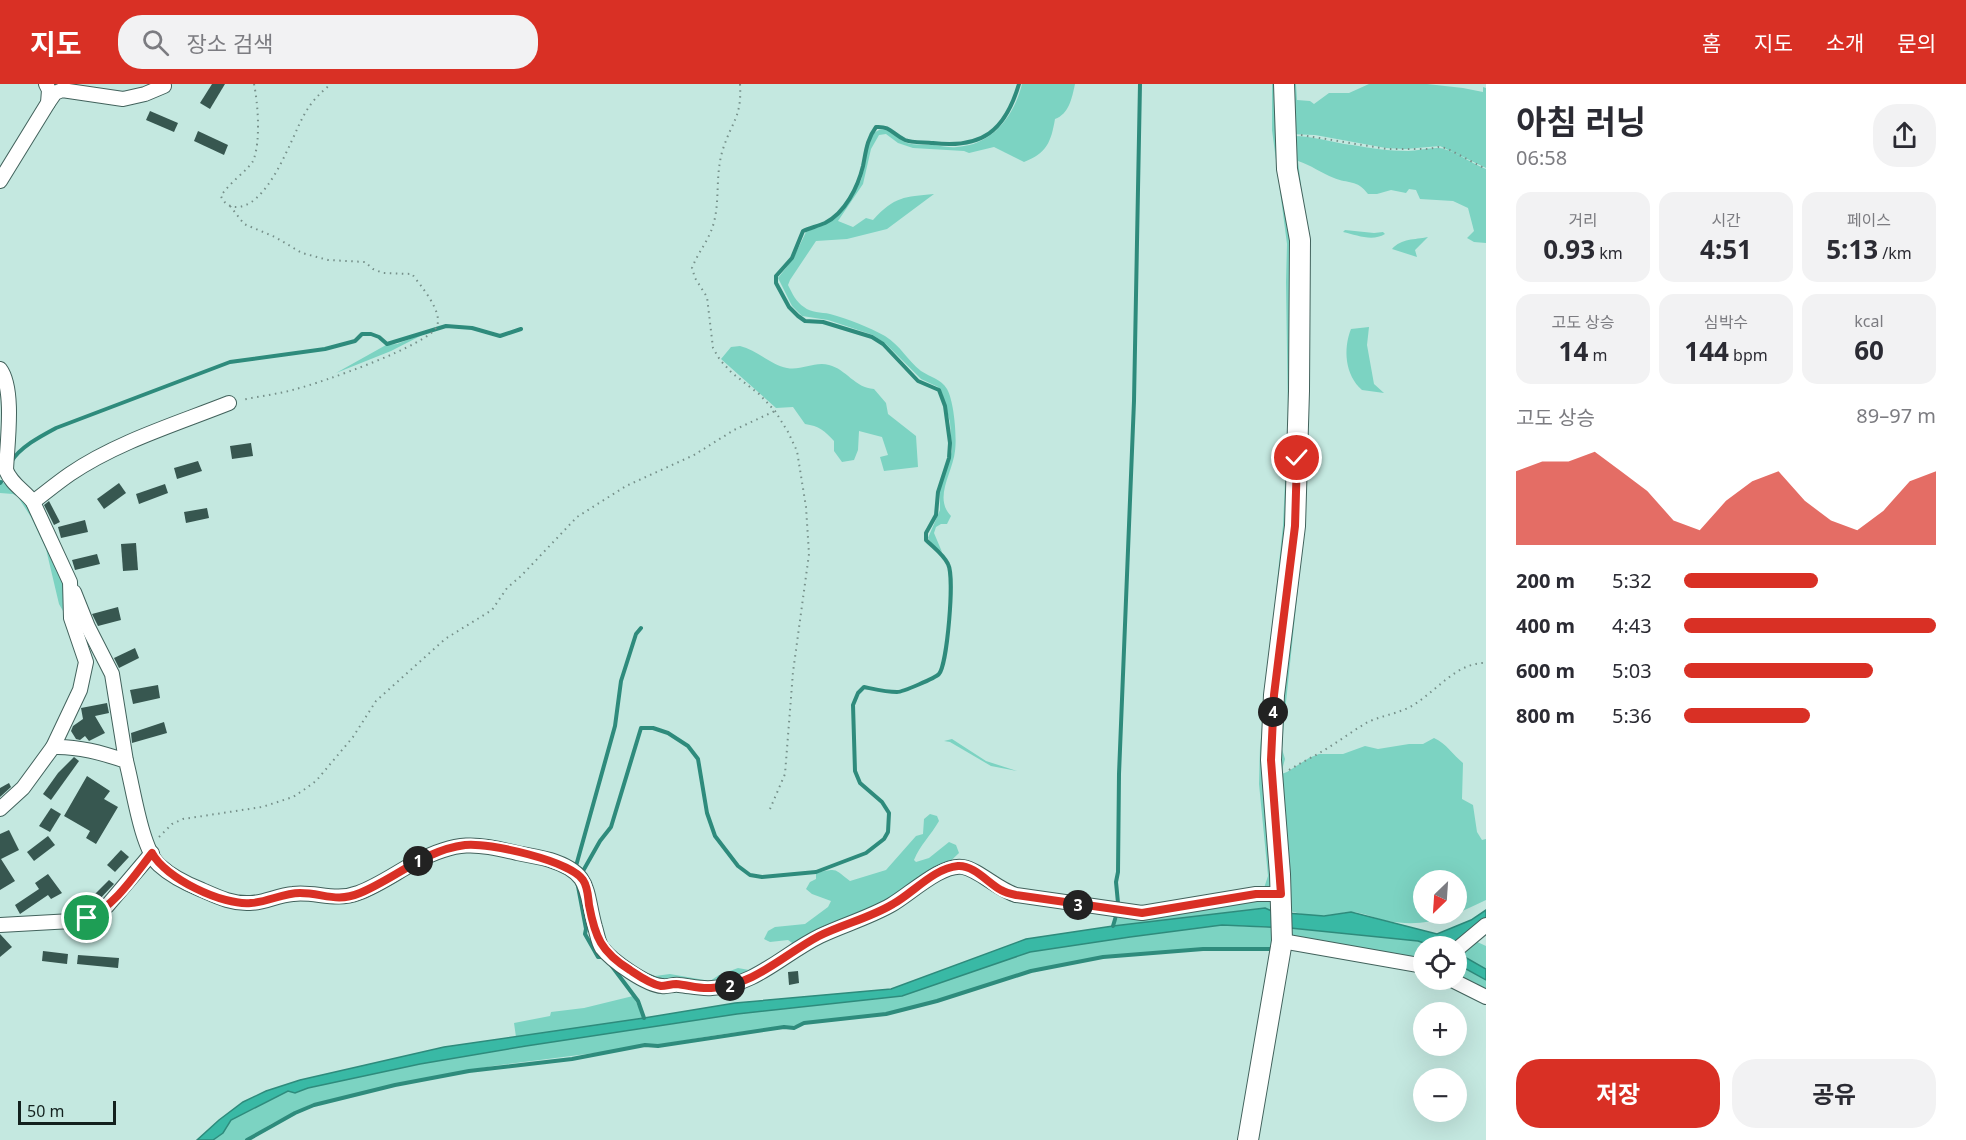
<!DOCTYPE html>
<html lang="ko">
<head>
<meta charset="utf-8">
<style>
  :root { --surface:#fff; --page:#f2f2f3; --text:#2b2b33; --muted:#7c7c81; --accent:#d93025 }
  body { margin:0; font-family:"Noto Sans","Noto Sans KR",sans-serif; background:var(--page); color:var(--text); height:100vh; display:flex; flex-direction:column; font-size:22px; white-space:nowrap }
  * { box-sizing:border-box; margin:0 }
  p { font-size:20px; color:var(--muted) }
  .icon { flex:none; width:33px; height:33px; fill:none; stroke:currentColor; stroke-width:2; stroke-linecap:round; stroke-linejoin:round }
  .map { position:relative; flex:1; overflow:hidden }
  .panel { display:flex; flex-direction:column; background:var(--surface); width:480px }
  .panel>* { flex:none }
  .needle { width:39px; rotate:205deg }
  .buttons { position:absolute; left:1413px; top:786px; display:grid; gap:12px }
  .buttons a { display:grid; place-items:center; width:54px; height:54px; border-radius:50%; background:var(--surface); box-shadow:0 6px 24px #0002; font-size:30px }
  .scale { position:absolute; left:18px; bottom:15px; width:98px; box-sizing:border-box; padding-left:6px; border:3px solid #13211e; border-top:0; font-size:16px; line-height:21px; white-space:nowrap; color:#13211e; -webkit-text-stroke:4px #c4e8e0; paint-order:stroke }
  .pin { position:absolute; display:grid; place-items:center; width:51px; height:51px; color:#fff; margin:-26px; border:3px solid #fff; border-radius:50%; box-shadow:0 2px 6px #0007 }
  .km { position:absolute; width:30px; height:30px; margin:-15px; border-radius:50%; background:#222; color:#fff; font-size:16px; line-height:30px; text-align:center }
  .round { display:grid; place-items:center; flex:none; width:63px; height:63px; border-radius:24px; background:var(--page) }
  .summary { display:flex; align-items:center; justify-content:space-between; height:102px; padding:0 30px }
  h1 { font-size:33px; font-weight:700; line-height:45px }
  .stats { display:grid; grid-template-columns:repeat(3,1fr); gap:9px; height:102px; padding:6px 30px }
  .stats div { display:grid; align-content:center; border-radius:15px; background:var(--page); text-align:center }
  .stats b { font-size:26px; font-weight:700 }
  .stats small { font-size:16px; font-weight:400 }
  .stats p { font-size:16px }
  .chart { height:168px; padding:12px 30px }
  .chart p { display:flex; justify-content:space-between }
  .chart svg { width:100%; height:108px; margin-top:6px; fill:var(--accent); opacity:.7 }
  .action { display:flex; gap:12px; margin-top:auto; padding:12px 30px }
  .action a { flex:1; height:69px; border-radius:24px; background:var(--accent); color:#fff; font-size:24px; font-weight:700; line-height:69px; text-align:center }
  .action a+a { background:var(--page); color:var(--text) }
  ul { padding:0 30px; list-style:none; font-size:20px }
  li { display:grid; grid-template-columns:96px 72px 1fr; align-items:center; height:45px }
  li i { height:15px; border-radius:8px; background:var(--accent) }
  header { display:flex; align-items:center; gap:36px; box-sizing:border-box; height:84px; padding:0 30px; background:var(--accent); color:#fff }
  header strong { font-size:28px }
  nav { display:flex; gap:33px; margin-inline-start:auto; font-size:21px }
  .search { width:420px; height:54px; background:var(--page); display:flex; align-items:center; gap:15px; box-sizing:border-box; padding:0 21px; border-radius:24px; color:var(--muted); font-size:22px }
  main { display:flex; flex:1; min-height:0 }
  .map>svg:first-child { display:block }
  .green { fill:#7cd3c2; fill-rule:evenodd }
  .water { fill:#39b9a5; stroke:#2e8b7c; stroke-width:1.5 }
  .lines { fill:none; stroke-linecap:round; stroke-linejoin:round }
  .stream { stroke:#2e8b7c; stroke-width:4 }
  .building { fill:#375750 }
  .street-casing { stroke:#42625c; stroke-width:16 }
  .secondary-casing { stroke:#42625c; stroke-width:22 }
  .path { stroke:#76908a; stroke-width:2; stroke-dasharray:1.5 4.5; stroke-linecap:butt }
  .street { stroke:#fff; stroke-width:14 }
  .secondary { stroke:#fff; stroke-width:20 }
  .route-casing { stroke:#fff; stroke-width:12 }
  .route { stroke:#d93025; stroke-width:8 }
</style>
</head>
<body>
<header>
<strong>지도</strong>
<div class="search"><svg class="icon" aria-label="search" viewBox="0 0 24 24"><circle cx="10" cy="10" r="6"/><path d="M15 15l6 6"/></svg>장소 검색</div>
<nav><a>홈</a><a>지도</a><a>소개</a><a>문의</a></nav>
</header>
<main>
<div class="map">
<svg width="1486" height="1056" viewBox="0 0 1486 1056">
  <rect width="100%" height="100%" fill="#c4e8e0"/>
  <!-- green -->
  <g class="green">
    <path d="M1022,0H1075C1072,14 1069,30 1055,35C1051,58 1047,69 1024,78L994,63L969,69L964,67L913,64L898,59L886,50L879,51L871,65L863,100L838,137L853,143L866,134L873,136C895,112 904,113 934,110L887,145L847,155L816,157L790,196L788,201C792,209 796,218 804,223C811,229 821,228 830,230C848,235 869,243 885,252C901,262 907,276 921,287C930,293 941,295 947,305C954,317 957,353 955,367C953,388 933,414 951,432L947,440H941L936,443L934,449L942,468L932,460L928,454L940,426V405L952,367L950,338L942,309L938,303L921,295L886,260L873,251L828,236L802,232L792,222L778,194L793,175L806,148C813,144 820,143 827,139C843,131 854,112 861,96C867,83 863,52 879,46C889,42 897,56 907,59C915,61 926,61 934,61C942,62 950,64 957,63C993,61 1014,32 1022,0Z"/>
    <polygon points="1272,0 1281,0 1295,231 1272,804 1263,807 1268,792 1259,700 1260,663 1283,441 1288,334 1286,198 1287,160 1272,46"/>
    <polygon points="1288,0 1296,0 1297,16 1310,17 1314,20 1329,9 1349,9 1369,0 1427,0 1463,4 1483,8 1483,3 1486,4 1486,84 1440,62 1405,65 1386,64 1315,51 1288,50"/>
    <path d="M1288,52C1311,51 1330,58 1352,61C1370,64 1389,67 1408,67C1418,67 1436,62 1444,65C1459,69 1472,80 1486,85V159L1474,158L1467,154L1474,147L1468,124L1453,117L1420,115L1416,106L1409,105L1406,109L1391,106L1377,110H1368C1357,95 1348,100 1334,94C1321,89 1311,81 1298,77L1308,158L1303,456L1284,637L1282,665L1285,675L1282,686L1277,687L1297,453Z"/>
    <path d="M1345,146L1374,149L1383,148L1385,150C1372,158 1357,151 1343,148Z"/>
    <path d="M1428,153L1415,166L1417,173L1392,165C1402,154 1414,156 1428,153Z"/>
    <path d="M1369,243L1367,261L1374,300L1384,309L1362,306C1345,291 1343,265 1351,245Z"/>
    <polygon points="430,247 391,267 336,289 386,261 397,260"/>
    <path d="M740,262C757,266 771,281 787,284C801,287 815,277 829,281C846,285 855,304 874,305L886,319L888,330L916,352L918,383L884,387L880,373L888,371L882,353L859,347L858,366L854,376L842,378L834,367V357C825,347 819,342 805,340L793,323L776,324L721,275L731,263Z"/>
    <polygon points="6,397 25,412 51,465 66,507 67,534 59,520 46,465 31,433 18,413 13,410 0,409 0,401"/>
    <path d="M1434,654C1446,659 1453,671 1463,679L1462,715L1473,721L1477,748L1482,756L1486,755V816C1451,833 1427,844 1387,837C1376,835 1363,828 1351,828C1344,828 1335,831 1328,831C1316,833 1297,831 1287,825L1276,692L1287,688L1309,674L1319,670H1343L1365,662L1378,665L1409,660H1423ZM1424,796H1456V830H1424Z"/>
    <polygon points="952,655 986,677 1017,687 991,682 950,658 944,657"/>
    <path d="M930,730L937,732L939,737C931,751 920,761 914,776L916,778L929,774L949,758L956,761L959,769C914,814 852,835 795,861L788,856L770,858L764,855L768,847L775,843L805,840L828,823L831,817L812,810L806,805L810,798L816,795V789C838,784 833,784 850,797L886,786L916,752L923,750L924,735Z"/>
    <polygon points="1255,813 1270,816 1274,828 1264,824 1113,842 1119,832"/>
    <path d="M1222,841L1272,844L1277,864H1203L1102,872L1030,886L937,916L885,929L804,939C787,945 767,945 749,947C718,950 688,956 657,961L643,960L634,964L493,982L391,1001L312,1020L271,1040L246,1056H213L223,1049L231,1036L288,1007L296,1009L308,1004L420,980L526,962L737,930L902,912L1030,868L1130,853Z"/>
    <polygon points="1290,844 1418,857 1433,862 1424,862 1423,875 1418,876 1288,855"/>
    <polygon points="1473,856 1486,862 1486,885 1457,870"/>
    <polygon points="784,869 768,882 716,900 666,899 638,889 645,889 655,892 670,890 710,897 719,891 738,884 749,886"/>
    <polygon points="1456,880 1486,896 1486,906 1457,891"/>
    <polygon points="633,912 644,934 516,953 514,939 550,932 551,928 584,924"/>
  </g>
  <!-- water -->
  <g class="water">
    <polygon points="1265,824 1274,828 1324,832 1351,828 1437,850 1471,836 1486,826 1486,836 1455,862 1433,862 1418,857 1290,844 1222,841 1130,853 1030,868 902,912 737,930 526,962 420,980 308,1004 295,1009 288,1007 231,1036 223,1049 213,1056 197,1056 219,1036 243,1018 266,1007 300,996 444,963 644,934 735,919 891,905 1026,855 1113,842"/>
    <polygon points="1456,868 1486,885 1486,896 1457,880"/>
  </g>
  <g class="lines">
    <!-- stream -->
    <g class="stream">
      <path d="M11,378C20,363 41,352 56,344L230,278L325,265L355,257L362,250H371L379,253L387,260L446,242L472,244L500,252L521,245"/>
      <polyline points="0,399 1,398"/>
      <path d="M641,544L636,550L621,597L615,642L576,782L583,787L600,757L611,743L641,644H653L668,649L688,662L698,675L707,729L715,752L738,782L750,791L762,793L816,788L866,769L884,755L888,748L889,729L882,718L860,699L855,687L853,621L858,609L864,603C874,605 886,608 897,608C903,608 935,594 939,590C947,581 955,493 948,480C943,470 934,464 926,456V449L936,431L938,408L949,374L950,359L945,322L939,306L918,297L883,260L872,253L823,238L805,237L798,232L789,223L776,199V192L792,174L803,147C810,144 818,142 825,139C845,129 858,103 863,82C866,67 867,55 876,43C891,42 892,50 905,56C912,59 924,58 933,59C982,65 1005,47 1019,0"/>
      <polyline points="577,797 586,845 585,850 598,873 606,873"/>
      <polyline points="1118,819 1116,798 1118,788 1119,690 1134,317 1140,0"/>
      <polyline points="1113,842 1116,832"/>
      <polyline points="611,881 638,917 644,934"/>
      <polyline points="247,1056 295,1029 314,1021 395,1001 469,987 572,975 645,961 658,962 784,943 794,944 804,939 886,930 937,917 1031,887 1103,873 1203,865 1274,865"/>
    </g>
  </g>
  <!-- building -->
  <g class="building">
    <polygon points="212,0 225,0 210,25 200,19"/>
    <polygon points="150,27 178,39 174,48 146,36"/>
    <polygon points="198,47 228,61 224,71 194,57"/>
    <polygon points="251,359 253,372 232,375 230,362"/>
    <polygon points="198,377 202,387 177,395 174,384"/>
    <polygon points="119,399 126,409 104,425 97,415"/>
    <polygon points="165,400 168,409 139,420 136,410"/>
    <polygon points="49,417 60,438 54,441 44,421"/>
    <polygon points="207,424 209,434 186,439 184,428"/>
    <polygon points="85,436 88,448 61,454 58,443"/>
    <polygon points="136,459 138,486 123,487 121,460"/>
    <polygon points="97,470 100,480 75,486 72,476"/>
    <polygon points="118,523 121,536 98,542 92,530"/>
    <polygon points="135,564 139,574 119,584 114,574"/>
    <polygon points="158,601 160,614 133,620 130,606"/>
    <polygon points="107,619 109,629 95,632 105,649 89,657 85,652 80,656 76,655 71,647 73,642 83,635 81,624"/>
    <polygon points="164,638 167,649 132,659 131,649"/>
    <polygon points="74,673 79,677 51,716 43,710 58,689"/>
    <polygon points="87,692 110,707 104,715 118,723 96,760 86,754 90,747 64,732"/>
    <polygon points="9,699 11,703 0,713 0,704"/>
    <polygon points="51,724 61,730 50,748 39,742"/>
    <polygon points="9,746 19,766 1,775 15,797 0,806 0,750"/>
    <polygon points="48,752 55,761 34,777 27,768"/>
    <polygon points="121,766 129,773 115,788 107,781"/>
    <polygon points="48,790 62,809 51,815 48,811 20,830 15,821 39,805 35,799"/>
    <polygon points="109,796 114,800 96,819 91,814"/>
    <polygon points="0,850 12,863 0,873"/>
    <polygon points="43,867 68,870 67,880 42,877"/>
    <polygon points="78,871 119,874 118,884 77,880"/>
    <polygon points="798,887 799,899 789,901 788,888"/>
  </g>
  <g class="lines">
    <defs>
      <g id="street">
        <polyline points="48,19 55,9 62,6 123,15 145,10 164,2"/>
        <polyline points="0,97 48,19 49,6 46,0"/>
        <path d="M0,285C15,305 7,361 6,386C11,400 25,407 33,418L70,498L71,534L86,578L80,606L53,663"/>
        <path d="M33,418C45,409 57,399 70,390C117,358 176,340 229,319"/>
        <polyline points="74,508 88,543 112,590 126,677"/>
        <path d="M0,725L23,704L53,663C78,662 102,669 126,677C133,702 141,764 159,781C171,792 187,800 202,806C218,813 232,820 250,819C264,819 278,811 293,810C315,807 335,818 358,809C378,802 397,788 416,778C457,756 475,759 517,769C528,771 539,773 550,776C592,789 585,807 595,843C597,849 598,858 602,864C612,877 646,901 662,902C668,903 673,900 679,901C690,902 700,905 712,904C755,902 783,870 820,852C843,841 868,834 891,821C909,811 942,779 963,783C979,786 997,805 1016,811L1142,829L1256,810H1281"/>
        <polyline points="0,841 72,837 97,829 107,822 152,769"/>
        <polyline points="1282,857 1424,882"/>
        <polyline points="1456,866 1486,841"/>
        <polyline points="1452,896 1486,913"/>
      </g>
      <polyline id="secondary" points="1248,1056 1282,857 1280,790 1271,676 1274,611 1295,442 1299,307 1300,156 1287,85 1284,0"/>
    </defs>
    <!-- street casing -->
    <use href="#street" class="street-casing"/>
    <!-- secondary casing -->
    <use href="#secondary" class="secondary-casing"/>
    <!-- path -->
    <g class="path">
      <path d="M254,0C258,20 261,58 253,77C249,85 228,100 221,112C223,118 228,122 234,123C268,126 291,54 304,31C311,18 320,9 331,0"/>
      <path d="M740,0C742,33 732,37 723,65C715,90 720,115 714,138C710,155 698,168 692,184L695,194L707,213L713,264L720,276L732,289L759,310L775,327L788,348L797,367L806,423L809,470L793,588L785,690L770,725"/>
      <polyline points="1301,51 1387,65 1429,65 1438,63 1446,64 1486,85"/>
      <path d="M230,122L244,140L275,153L302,169L328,176L365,178L373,185L383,189L412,190C420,201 443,227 437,242C430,261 320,299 296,305C279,310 260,312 242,316"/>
      <path d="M1289,686C1300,679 1311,674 1321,668C1337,659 1352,647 1368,638C1381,632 1395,630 1408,624C1434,611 1455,578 1486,579"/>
      <polyline points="159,753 172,740 183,735 262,723 293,713 305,705 316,697 353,653 376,617 445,555 492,526 507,504 521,492 577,433 626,402 694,371 734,346 775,327"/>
    </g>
    <!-- street -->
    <use href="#street" class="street"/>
    <!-- secondary -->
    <use href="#secondary" class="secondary"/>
  </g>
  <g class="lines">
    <defs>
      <path id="route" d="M87,834C114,823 134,792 152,769C165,794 223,822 251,819C268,818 283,809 300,809C323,809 336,819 360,809C396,794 425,766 465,761C488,758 571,777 583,796C588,803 588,813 589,821C595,853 601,868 630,886C639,892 650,900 661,902C666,902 671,900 676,900C688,901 699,905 711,904C754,902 783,871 819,852C843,840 870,834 893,820C913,809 934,784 958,782C974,781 988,799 1001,806C1006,809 1011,810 1016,811L1142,829L1256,810H1281L1271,676L1274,611L1295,442L1297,374"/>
    </defs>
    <!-- route casing -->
    <use href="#route" class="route-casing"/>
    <!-- route -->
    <use href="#route" class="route"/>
  </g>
</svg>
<div class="buttons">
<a><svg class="needle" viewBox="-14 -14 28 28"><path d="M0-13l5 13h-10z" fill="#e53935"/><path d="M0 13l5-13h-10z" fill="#7c7c81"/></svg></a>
<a><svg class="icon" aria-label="locate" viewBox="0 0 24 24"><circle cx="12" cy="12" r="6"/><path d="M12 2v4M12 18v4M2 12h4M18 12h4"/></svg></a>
<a>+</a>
<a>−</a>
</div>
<div class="scale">50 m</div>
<div class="pin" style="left:87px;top:834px;background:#1e9e55"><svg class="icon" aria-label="arrive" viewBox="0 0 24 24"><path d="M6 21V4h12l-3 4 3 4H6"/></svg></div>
<div class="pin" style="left:1297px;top:374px;background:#d93025"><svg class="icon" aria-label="check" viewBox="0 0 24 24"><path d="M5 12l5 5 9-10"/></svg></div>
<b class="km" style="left:418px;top:777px">1</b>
<b class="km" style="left:730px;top:902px">2</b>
<b class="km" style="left:1078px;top:821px">3</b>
<b class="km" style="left:1273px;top:628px">4</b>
</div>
<section class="panel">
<div class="summary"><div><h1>아침 러닝</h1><p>06:58</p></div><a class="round"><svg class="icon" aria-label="share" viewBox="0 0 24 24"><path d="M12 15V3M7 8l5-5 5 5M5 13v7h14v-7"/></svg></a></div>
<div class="stats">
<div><p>거리</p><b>0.93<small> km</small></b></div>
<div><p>시간</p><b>4:51</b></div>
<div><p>페이스</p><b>5:13<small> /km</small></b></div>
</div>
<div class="stats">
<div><p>고도 상승</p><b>14<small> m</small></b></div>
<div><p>심박수</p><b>144<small> bpm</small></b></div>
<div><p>kcal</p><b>60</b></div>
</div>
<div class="chart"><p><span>고도 상승</span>89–97 m</p>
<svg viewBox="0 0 160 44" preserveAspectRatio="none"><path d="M0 44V14L10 10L20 10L30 6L40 14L50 22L60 34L70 38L80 26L90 18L100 14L110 26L120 34L130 38L140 30L150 18L160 14V44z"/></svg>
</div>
<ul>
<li><b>200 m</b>5:32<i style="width:53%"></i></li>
<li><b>400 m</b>4:43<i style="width:100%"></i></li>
<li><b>600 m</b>5:03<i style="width:75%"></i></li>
<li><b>800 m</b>5:36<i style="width:50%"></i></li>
</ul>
<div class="action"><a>저장</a><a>공유</a></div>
</section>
</main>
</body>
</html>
